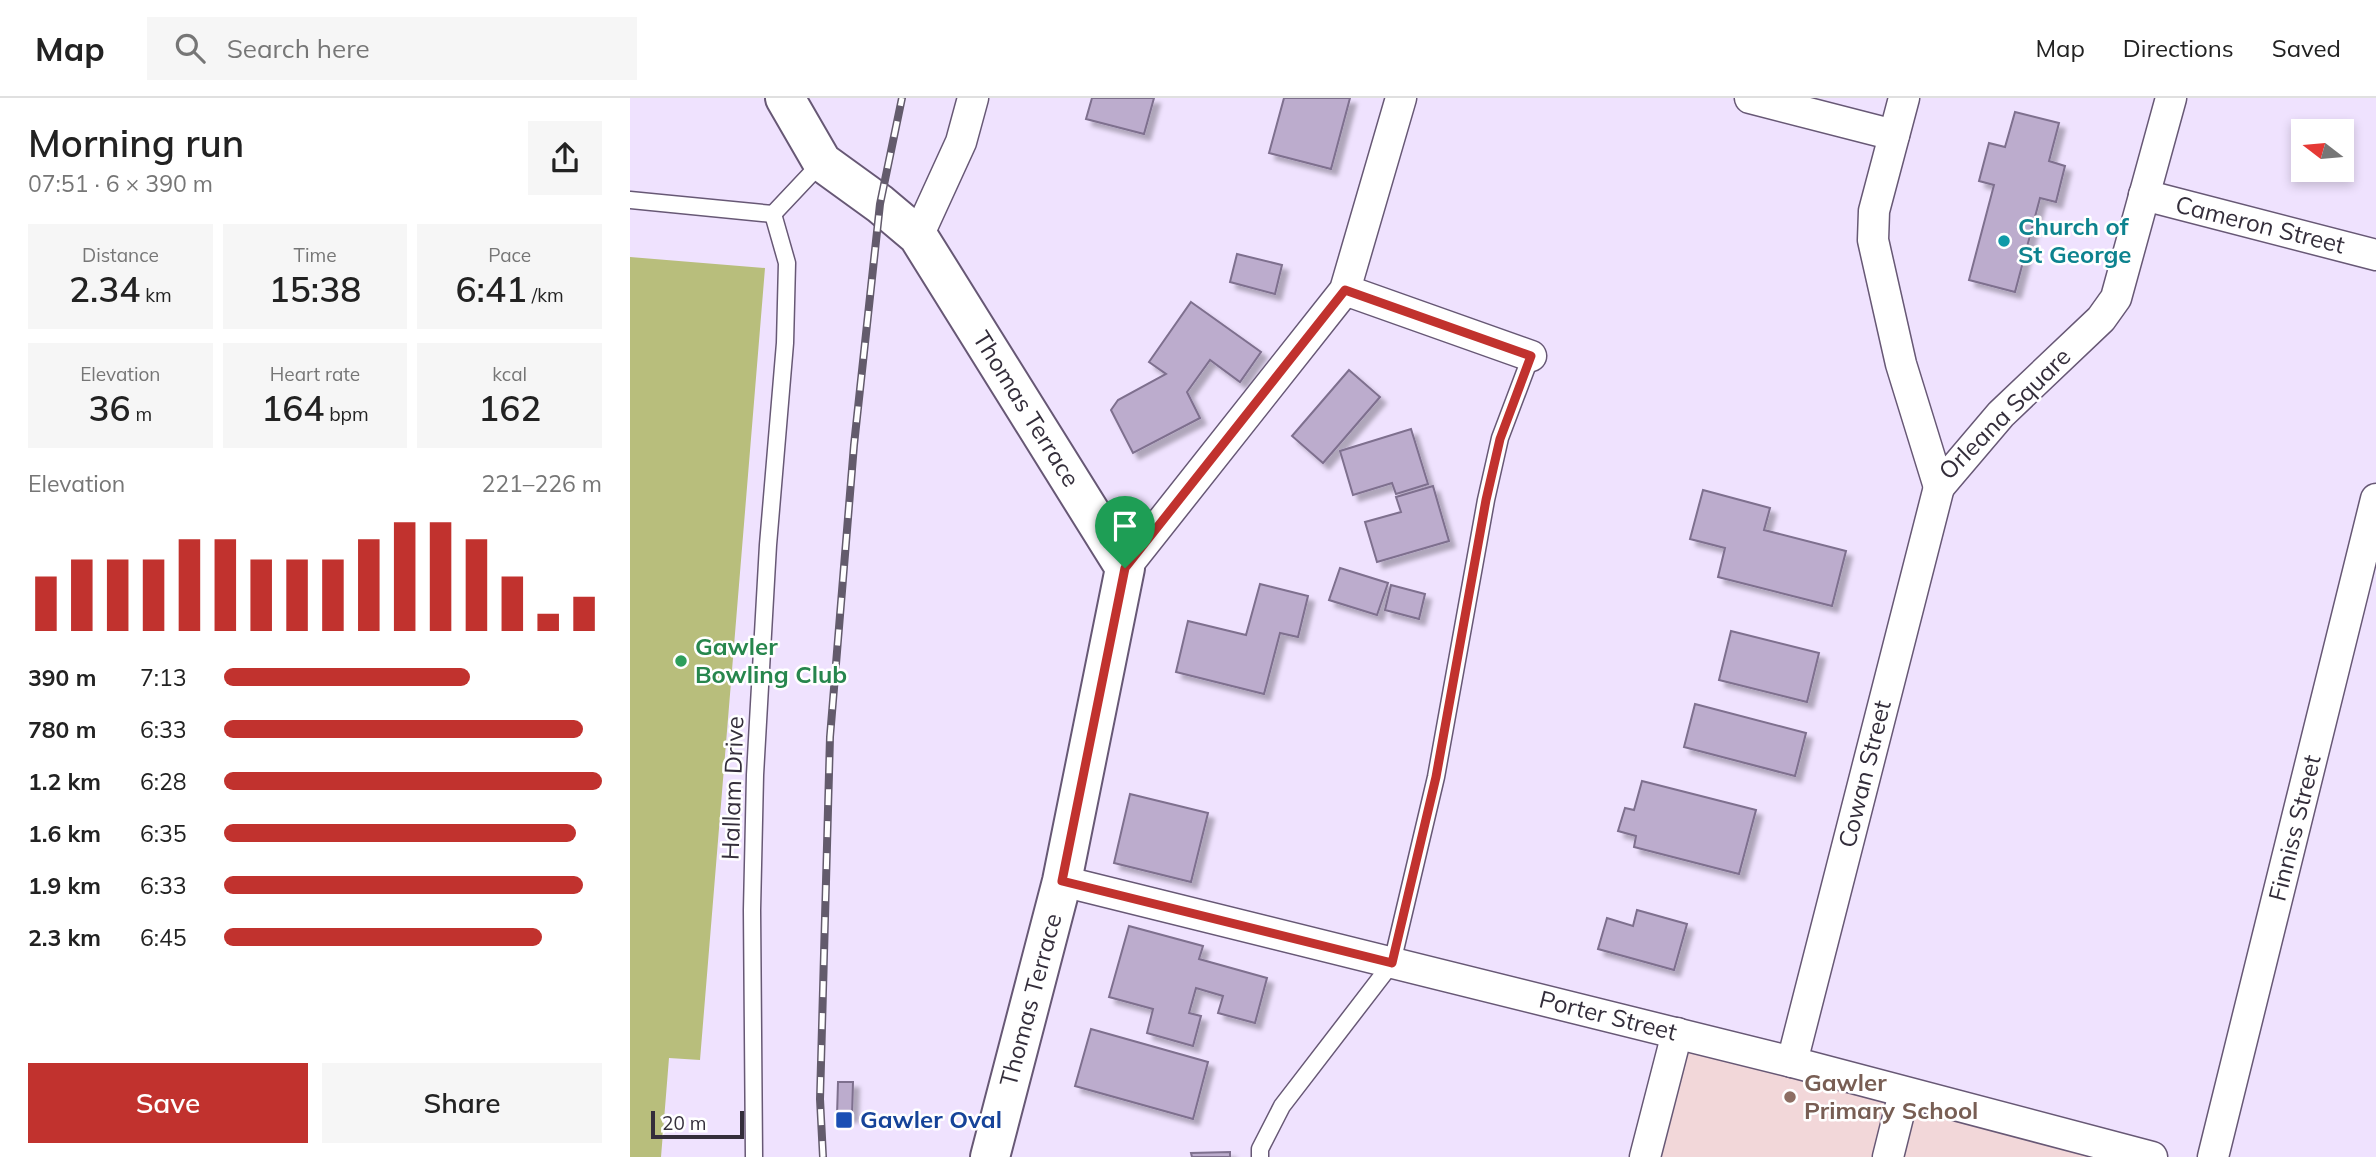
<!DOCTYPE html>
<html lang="en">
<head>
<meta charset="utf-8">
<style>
  :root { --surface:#fff; --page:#f6f6f6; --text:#222; --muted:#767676; --line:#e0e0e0; --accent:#c1322e }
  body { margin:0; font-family:Mulish,sans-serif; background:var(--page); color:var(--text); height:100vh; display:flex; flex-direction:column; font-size:26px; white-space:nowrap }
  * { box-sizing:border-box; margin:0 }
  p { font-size:23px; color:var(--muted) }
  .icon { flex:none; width:38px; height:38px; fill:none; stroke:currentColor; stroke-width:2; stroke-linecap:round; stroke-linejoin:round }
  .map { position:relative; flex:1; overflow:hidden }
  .drawer { display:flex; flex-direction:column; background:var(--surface); width:630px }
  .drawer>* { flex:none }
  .needle { width:46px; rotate:286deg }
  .controls { position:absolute; left:1661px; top:21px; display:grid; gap:14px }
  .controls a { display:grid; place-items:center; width:63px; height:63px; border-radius:0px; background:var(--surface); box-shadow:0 4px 10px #0003; font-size:35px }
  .scale { position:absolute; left:21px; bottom:18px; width:93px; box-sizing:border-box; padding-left:7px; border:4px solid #342e3b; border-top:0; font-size:19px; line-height:24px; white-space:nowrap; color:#342e3b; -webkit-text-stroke:5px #fff; paint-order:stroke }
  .pin { position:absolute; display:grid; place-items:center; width:60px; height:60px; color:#fff; margin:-72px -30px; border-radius:50% 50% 50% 0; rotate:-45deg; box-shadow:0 0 7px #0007 }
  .pin .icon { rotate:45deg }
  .round { display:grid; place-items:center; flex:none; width:74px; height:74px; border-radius:0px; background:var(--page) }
  .overview { display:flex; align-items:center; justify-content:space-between; height:119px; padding:0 28px }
  h1 { font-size:38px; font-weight:600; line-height:52px }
  .metrics { display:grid; grid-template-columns:repeat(3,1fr); gap:10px; height:119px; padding:7px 28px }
  .metrics div { display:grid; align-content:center; border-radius:0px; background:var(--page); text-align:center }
  .metrics b { font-size:35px; font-weight:600 }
  .metrics small { font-size:19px; font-weight:400 }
  .metrics p { font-size:19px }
  .chart { height:196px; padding:14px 28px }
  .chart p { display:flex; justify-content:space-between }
  .chart svg { width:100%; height:126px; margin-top:7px; stroke:var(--accent); stroke-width:6 }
  .action { display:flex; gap:14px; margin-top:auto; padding:14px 28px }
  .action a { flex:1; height:80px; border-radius:0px; background:var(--accent); color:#fff; font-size:28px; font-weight:600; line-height:80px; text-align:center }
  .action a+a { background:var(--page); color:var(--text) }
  ul { padding:0 28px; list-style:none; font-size:23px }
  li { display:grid; grid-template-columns:112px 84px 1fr; align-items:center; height:52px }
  li i { height:18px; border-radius:9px; background:var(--accent) }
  header { display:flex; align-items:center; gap:42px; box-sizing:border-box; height:98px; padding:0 35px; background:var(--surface); border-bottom:2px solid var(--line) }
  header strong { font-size:33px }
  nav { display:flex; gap:38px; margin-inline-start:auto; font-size:24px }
  .search { width:490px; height:63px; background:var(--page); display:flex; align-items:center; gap:18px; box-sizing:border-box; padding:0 24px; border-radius:0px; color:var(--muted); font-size:26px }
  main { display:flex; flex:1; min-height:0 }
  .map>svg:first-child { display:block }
  .education { fill:#f2d7d9 }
  .green { fill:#b8be7c }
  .building { fill:#bcaccd; stroke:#7e6f8e; stroke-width:2; filter:url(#shadow) }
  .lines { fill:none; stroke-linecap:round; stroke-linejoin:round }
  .lane-casing { stroke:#675875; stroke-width:19 }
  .street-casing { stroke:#675875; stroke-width:33 }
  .secondary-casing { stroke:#675875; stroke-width:42 }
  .lane { stroke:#fff; stroke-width:16 }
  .street { stroke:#fff; stroke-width:30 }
  .secondary { stroke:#fff; stroke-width:38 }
  .rail-casing { stroke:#635b6c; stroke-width:8 }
  .rail { stroke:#fff; stroke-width:5; stroke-dasharray:16; stroke-linecap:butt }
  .route-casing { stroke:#fff; stroke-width:14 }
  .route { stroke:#c1322e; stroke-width:9 }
  .culture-dot { fill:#0f9aa8; stroke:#fff; stroke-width:2.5 }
  .leisure-dot { fill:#2e9e5b; stroke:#fff; stroke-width:2.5 }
  .education-dot { fill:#8d6e63; stroke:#fff; stroke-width:2.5 }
  .transit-dot { fill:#1a4fb4; stroke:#fff; stroke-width:2.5 }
  .labels { text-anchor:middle; stroke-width:5; stroke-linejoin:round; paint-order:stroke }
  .street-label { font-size:24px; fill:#342e3b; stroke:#fff }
  .culture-label { font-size:24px; font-weight:bold; fill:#0d838f; stroke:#fff; text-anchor:start }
  .leisure-label { font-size:24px; font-weight:bold; fill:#27864d; stroke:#fff; text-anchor:start }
  .education-label { font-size:24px; font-weight:bold; fill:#785e54; stroke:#fff; text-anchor:start }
  .transit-label { font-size:24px; font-weight:bold; fill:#164399; stroke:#fff; text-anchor:start }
</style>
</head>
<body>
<header>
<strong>Map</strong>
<div class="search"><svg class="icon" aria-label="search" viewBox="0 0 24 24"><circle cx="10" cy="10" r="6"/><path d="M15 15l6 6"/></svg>Search here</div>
<nav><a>Map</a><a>Directions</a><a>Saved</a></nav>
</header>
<main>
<section class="drawer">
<div class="overview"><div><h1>Morning run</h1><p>07:51 · 6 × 390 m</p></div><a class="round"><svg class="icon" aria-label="share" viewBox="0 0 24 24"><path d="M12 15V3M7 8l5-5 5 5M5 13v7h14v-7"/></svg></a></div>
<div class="metrics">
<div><p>Distance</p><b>2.34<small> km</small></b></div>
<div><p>Time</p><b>15:38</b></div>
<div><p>Pace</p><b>6:41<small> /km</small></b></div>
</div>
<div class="metrics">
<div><p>Elevation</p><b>36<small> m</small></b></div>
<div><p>Heart rate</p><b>164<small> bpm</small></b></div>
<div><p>kcal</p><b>162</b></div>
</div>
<div class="chart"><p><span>Elevation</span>221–226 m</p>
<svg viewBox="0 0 160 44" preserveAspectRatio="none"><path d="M5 44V25M15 44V19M25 44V19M35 44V19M45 44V12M55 44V12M65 44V19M75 44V19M85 44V19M95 44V12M105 44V6M115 44V6M125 44V12M135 44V25M145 44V38M155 44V32"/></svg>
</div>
<ul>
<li><b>390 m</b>7:13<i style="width:65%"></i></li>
<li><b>780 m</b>6:33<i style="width:95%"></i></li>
<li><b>1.2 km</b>6:28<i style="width:100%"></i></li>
<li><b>1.6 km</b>6:35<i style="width:93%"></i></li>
<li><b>1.9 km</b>6:33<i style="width:95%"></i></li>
<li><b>2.3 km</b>6:45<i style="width:84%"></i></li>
</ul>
<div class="action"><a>Save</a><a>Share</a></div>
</section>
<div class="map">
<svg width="1746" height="1059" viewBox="0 0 1746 1059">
  <defs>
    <filter id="shadow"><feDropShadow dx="6" dy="6" stdDeviation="2" flood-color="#0004"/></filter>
  </defs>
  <rect width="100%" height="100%" fill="#efe2fe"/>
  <!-- education -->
  <polygon class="education" points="1047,935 1522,1059 1015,1059"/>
  <!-- green -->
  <polygon class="green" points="0,159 135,170 70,962 39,960 31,1059 0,1059"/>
  <!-- building -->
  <g class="building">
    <polygon points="462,0 524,0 514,36 456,21"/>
    <polygon points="654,0 720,0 701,71 639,55"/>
    <polygon points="1385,14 1429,25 1419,63 1435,68 1426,104 1410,100 1385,194 1339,182 1364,87 1349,83 1359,45 1375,49"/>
    <polygon points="607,156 652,167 645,196 600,184"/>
    <polygon points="561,204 631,254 610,284 580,262 557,294 570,320 503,355 481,312 488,302 536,276 519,264"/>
    <polygon points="719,272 750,299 693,365 662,338"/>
    <polygon points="781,331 798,386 766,396 762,385 723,397 710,353"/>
    <polygon points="803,388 819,443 747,464 735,424 771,414 766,399"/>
    <polygon points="1073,392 1140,410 1134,432 1216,453 1202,508 1088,479 1095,450 1060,441"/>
    <polygon points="710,470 758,485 747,517 699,502"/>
    <polygon points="630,486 678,498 668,539 650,535 634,596 546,574 558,523 616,537"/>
    <polygon points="761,487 795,496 789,521 755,512"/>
    <polygon points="1101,533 1189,555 1177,604 1089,582"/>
    <polygon points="1065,606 1176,635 1165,678 1054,649"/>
    <polygon points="1012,683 1126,712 1109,776 1004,749 1006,738 988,733 995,710 1004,712"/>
    <polygon points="500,696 578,715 561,784 484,765"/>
    <polygon points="1007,812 1057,826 1044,872 968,851 977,820 1003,828"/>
    <polygon points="499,828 573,848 569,861 637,880 625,925 588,915 593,898 566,890 559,915 571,918 563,948 517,935 523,911 479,899"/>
    <polygon points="461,931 578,964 563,1021 445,988"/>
    <polygon points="208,984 223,984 222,1018 207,1018"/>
    <polygon points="600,1054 600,1059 562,1059 561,1055"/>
  </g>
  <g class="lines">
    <defs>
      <g id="lane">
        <polyline points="0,102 143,116"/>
        <polyline points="143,116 192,64"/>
        <polyline points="124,1059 122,812 125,677 138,447 155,245 157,165 143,116"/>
        <polyline points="630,1059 630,1051 652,1008 762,865 806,679 856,402 870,340 901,258"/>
      </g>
      <g id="street">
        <polyline points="1120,0 1264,37"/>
        <polyline points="1274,0 1244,113 1243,142 1271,266 1309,389 1371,316 1471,221 1486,200 1541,0"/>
        <polyline points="1514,97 1746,157"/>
        <polyline points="288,138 331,44 343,0"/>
        <polyline points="715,192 901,258"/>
        <polyline points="495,470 715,192 771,0"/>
        <polyline points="432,783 1162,964 1522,1059"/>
        <polyline points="1162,964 1309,389"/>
        <polyline points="1015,1059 1047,935"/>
        <polyline points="1258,1059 1274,995"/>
        <polyline points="1583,1059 1746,401"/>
      </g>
      <polyline id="secondary" points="155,0 192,64 250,106 288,138 495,470 432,783 360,1059"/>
    </defs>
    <!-- lane casing -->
    <use href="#lane" class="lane-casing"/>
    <!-- street casing -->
    <use href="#street" class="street-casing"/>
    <!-- secondary casing -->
    <use href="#secondary" class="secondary-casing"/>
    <!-- lane -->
    <use href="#lane" class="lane"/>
    <!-- street -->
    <use href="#street" class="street"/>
    <!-- secondary -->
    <use href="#secondary" class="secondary"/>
    <defs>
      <polyline id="rail" points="193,1059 190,1001 200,639 224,347 250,106 272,0"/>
    </defs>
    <!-- rail casing -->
    <use href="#rail" class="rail-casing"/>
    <!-- rail -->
    <use href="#rail" class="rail"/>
  </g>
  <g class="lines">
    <defs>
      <polygon id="route" points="715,192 901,258 870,341 856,402 806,679 762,865 432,783 495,470"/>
    </defs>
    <!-- route casing -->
    <use href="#route" class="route-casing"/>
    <!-- route -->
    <use href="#route" class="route"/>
  </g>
  <!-- markers -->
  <circle class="culture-dot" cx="1374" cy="143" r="7"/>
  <circle class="leisure-dot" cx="51" cy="563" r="7"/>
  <circle class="education-dot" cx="1160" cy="999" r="7"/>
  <rect class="transit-dot" x="205" y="1013" width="18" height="18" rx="3.5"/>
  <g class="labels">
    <!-- street labels -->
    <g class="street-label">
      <text transform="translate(1630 127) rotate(14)" y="8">Cameron Street</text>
      <text transform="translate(396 311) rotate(58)" y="8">Thomas Terrace</text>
      <text transform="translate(1375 316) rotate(-45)" y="8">Orleana Square</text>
      <text transform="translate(1235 676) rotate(-76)" y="8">Cowan Street</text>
      <text transform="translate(103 690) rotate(-88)" y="8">Hallam Drive</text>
      <text transform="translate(1665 730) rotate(-76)" y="8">Finniss Street</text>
      <text transform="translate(401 902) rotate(-75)" y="8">Thomas Terrace</text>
      <text transform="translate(978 918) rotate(14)" y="8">Porter Street</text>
    </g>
    <!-- culture labels -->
    <g class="culture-label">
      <text x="1388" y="137">Church of<tspan x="1388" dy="28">St George</tspan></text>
    </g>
    <!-- leisure labels -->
    <g class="leisure-label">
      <text x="65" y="557">Gawler<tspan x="65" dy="28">Bowling Club</tspan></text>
    </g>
    <!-- education labels -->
    <g class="education-label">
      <text x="1174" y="993">Gawler<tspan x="1174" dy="28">Primary School</tspan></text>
    </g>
    <!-- transit labels -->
    <g class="transit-label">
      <text x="230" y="1030">Gawler Oval</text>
    </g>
  </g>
</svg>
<div class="controls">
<a><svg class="needle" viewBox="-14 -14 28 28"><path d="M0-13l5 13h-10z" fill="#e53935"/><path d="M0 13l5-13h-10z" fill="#767676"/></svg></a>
</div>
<div class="scale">20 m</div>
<div class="pin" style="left:495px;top:470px;background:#1e9e55"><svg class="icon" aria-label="arrive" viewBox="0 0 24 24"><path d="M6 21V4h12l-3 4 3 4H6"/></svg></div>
</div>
</main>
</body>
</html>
